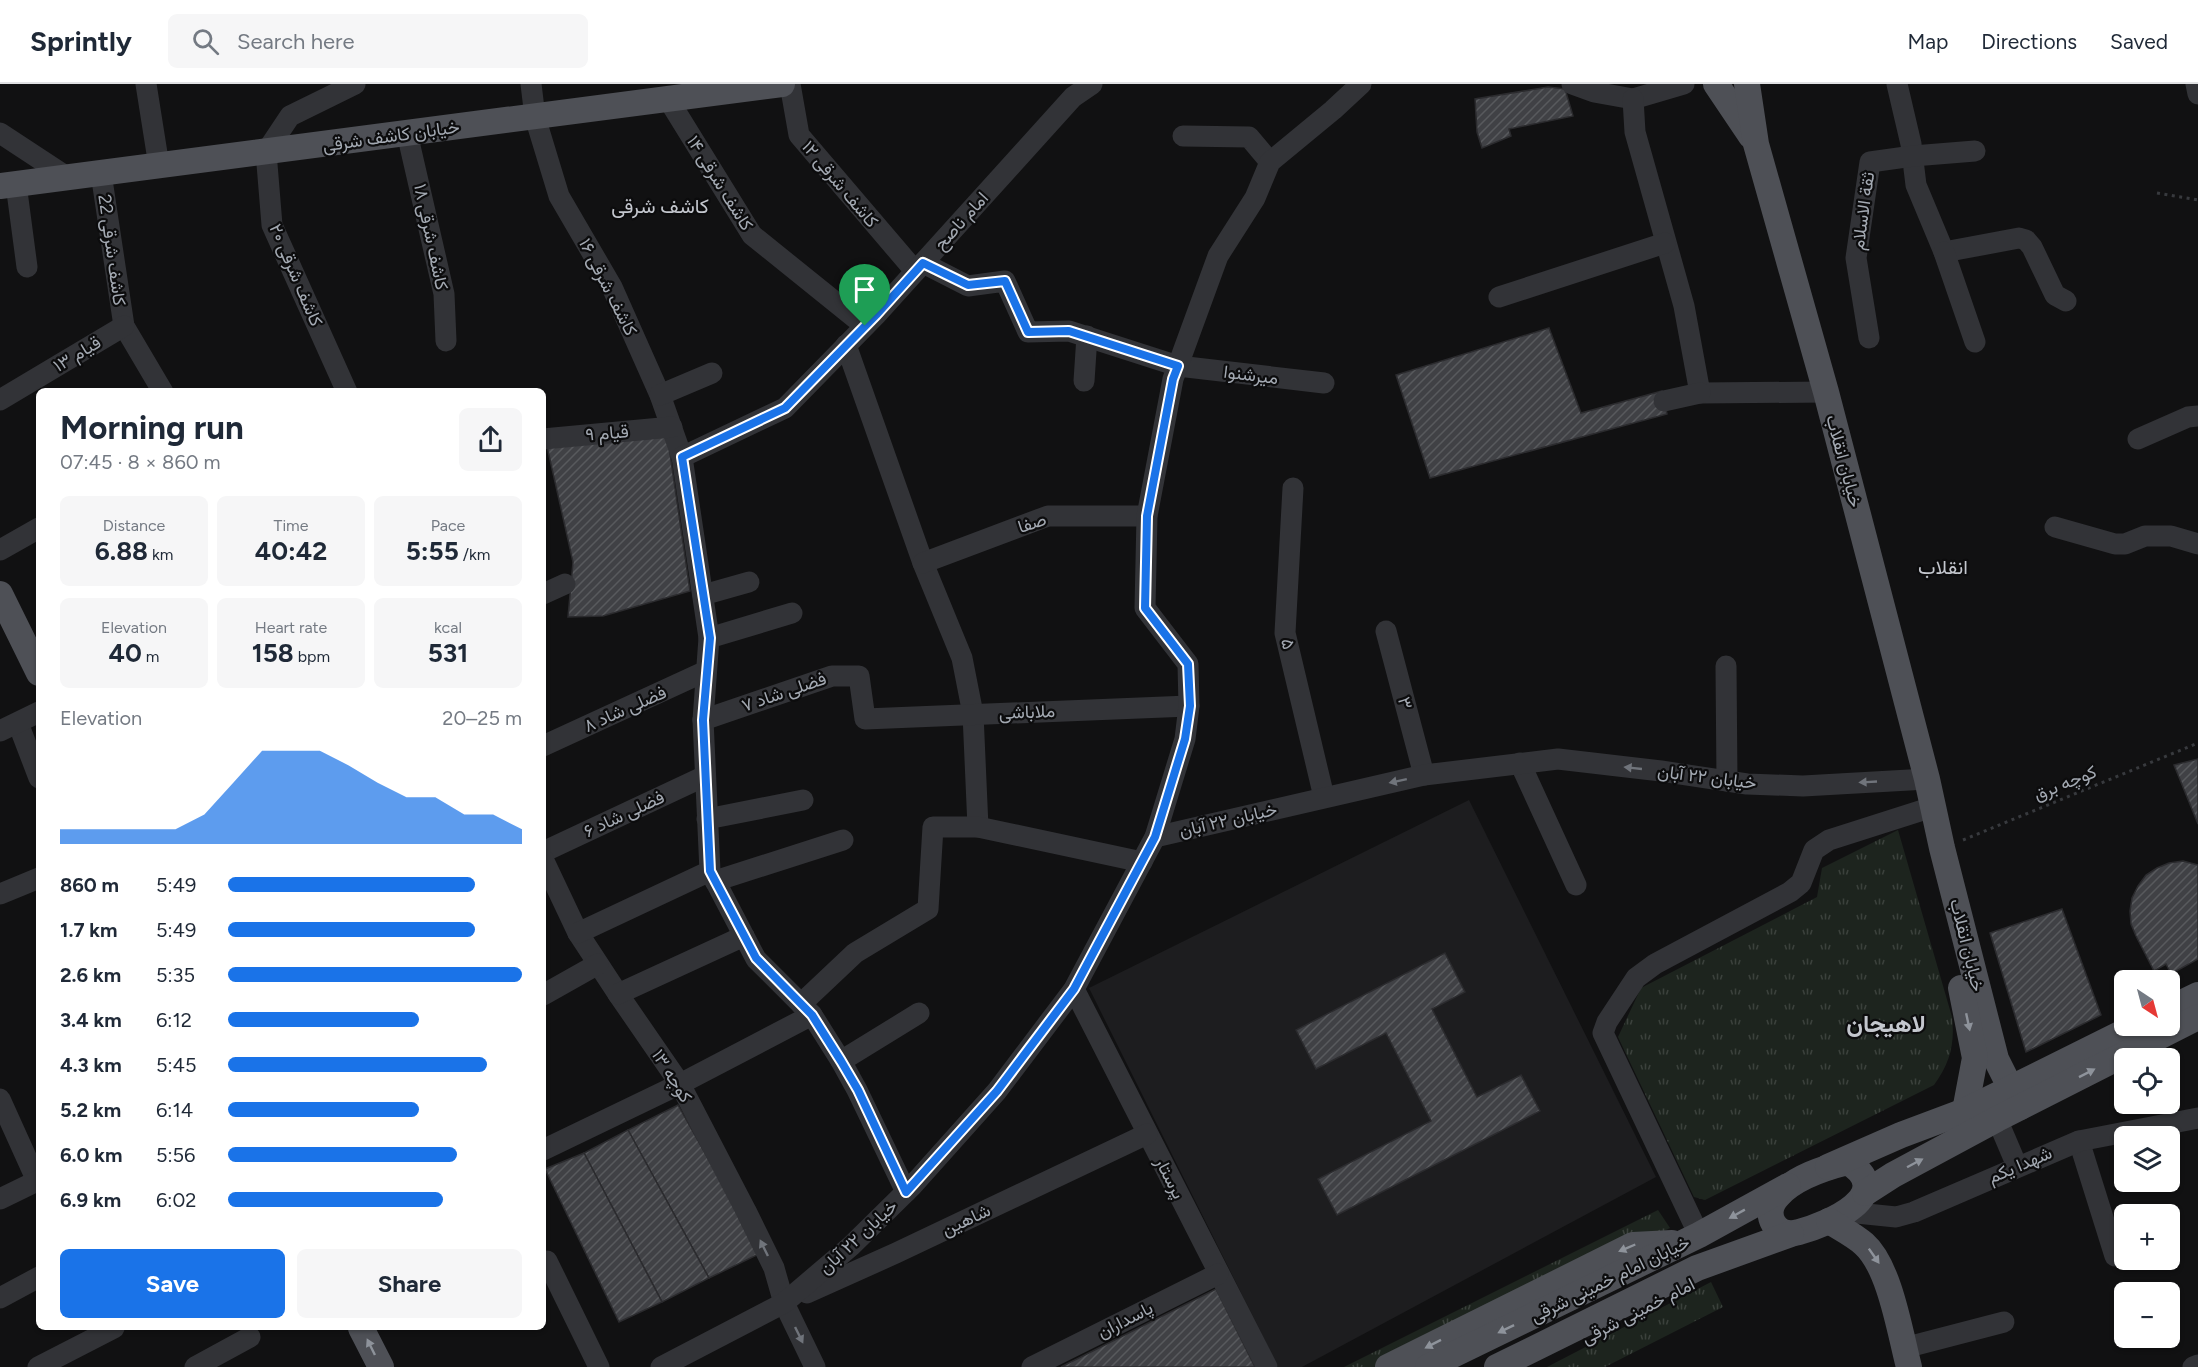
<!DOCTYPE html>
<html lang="en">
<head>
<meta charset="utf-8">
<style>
  :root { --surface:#fff; --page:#f6f6f7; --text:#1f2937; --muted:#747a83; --line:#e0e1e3; --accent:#1a73e8 }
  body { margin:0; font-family:Figtree,Vazirmatn,sans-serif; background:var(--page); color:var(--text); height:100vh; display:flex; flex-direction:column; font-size:22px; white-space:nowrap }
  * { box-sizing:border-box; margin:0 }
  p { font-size:20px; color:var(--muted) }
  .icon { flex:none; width:33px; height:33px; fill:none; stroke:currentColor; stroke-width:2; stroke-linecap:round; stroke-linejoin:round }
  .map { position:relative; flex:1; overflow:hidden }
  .panel { position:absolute; left:36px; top:304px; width:510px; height:942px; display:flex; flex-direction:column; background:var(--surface); border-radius:9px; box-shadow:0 2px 4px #0004 }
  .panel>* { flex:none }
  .needle { width:39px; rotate:144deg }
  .fabs { position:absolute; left:2114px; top:886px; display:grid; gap:12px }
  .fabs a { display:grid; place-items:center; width:66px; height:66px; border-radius:9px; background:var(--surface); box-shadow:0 2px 4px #0004; font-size:30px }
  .pin { position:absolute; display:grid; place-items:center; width:51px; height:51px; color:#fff; margin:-62px -26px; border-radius:50% 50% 50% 0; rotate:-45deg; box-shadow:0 0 6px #0007 }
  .pin .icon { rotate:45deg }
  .round { display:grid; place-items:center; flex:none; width:63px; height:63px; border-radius:9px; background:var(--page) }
  .headline { display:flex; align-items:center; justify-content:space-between; height:102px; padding:0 24px }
  h1 { font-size:33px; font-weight:700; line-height:45px }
  .metrics { display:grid; grid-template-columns:repeat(3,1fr); gap:9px; height:102px; padding:6px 24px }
  .metrics div { display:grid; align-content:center; border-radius:9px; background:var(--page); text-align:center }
  .metrics b { font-size:26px; font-weight:700 }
  .metrics small { font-size:16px; font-weight:400 }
  .metrics p { font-size:16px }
  .chart { height:168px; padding:12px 24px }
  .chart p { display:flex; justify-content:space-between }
  .chart svg { width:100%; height:108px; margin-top:6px; fill:var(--accent); opacity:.7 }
  .button { display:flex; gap:12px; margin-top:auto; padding:12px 24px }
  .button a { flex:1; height:69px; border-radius:9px; background:var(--accent); color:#fff; font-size:24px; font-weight:700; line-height:69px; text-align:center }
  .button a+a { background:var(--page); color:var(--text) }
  ul { padding:0 24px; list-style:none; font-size:20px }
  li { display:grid; grid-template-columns:96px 72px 1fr; align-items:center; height:45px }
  li i { height:15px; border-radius:8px; background:var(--accent) }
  header { display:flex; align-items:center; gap:36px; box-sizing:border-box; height:84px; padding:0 30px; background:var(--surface); border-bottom:2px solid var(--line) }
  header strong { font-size:28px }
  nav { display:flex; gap:33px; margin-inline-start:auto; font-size:21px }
  .search { width:420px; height:54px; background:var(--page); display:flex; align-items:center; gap:15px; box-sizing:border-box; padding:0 21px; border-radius:9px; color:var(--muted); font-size:22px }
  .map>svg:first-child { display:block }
  .built { fill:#1d1d1f }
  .grass { fill:url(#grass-tufts) }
  .building { fill:url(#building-hatch); stroke:#2b2b2e; stroke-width:1.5 }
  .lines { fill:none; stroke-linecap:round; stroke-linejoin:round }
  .path { stroke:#383a3e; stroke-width:3; stroke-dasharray:3 4.5; stroke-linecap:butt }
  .minor { stroke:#323337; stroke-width:21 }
  .major { stroke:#4e5056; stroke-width:26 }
  .oneway { fill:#70747b }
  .oneway2 { fill:#8e939b }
  .route-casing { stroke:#fff; stroke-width:12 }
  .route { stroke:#1a73e8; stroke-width:8 }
  .labels { text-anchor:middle; stroke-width:4.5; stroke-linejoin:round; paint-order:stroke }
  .street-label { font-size:18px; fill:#a3a9b2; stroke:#0c0c0d }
  .neighbourhood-label { font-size:20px; fill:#c4c7ce; stroke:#0c0c0d }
  .district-label { font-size:24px; font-weight:bold; fill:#c4c7ce; stroke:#0c0c0d }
</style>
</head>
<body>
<header>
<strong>Sprintly</strong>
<div class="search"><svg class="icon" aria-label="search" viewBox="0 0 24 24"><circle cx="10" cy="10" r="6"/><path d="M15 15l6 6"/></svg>Search here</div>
<nav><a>Map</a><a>Directions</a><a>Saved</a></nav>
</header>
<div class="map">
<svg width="2198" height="1283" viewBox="0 0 2198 1283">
  <defs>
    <pattern id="grass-tufts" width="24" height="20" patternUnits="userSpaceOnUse" patternTransform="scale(1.5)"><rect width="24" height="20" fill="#1d241e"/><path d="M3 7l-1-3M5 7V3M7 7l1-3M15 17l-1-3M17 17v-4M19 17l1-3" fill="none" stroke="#3b413c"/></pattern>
    <pattern id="building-hatch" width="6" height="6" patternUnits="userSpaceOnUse" patternTransform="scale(1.5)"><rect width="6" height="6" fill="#404145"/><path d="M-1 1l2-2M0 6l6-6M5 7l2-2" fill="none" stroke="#585a5d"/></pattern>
  </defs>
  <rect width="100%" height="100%" fill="#111112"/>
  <!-- built -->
  <polygon class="built" points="1469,716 1656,1093 1302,1283 1278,1283 1089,904"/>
  <!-- grass -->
  <g class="grass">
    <path d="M1898,746L1952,933C1955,960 1950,979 1934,1001L1705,1116L1694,1113L1618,953L1641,904L1817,813L1822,784Z"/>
    <polygon points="1658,1126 1670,1144 1394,1283 1344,1283"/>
    <polygon points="1711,1198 1723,1223 1605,1283 1547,1283"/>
  </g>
  <!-- building -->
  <g class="building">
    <polygon points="1548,3 1565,5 1573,32 1509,45 1511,52 1482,64 1477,48 1475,15"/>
    <polygon points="1549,244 1581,329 1662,307 1667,330 1430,394 1396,291"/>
    <polygon points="667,349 690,507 603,532 568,533 573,478 546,358"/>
    <polygon points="2198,675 2198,740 2174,681"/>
    <polygon points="2183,777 2198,781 2198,875 2171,890 2166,880 2154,887 2136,852 2131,840 2130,827 2132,814 2138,802 2146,791 2157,784 2169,779"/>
    <polygon points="2062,825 2101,931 2026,968 1990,849"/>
    <polygon points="1445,869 1465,908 1432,925 1477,1013 1521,991 1540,1027 1337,1131 1318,1095 1431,1037 1386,949 1316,985 1296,946"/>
    <polygon points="678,1021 761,1169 709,1194 628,1046"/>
    <polygon points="628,1046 709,1194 662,1218 584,1069"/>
    <polygon points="584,1069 662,1218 619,1238 545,1085"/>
    <polygon points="1216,1205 1255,1283 1061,1283"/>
  </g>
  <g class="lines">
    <!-- path -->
    <g class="path">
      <polyline points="2157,109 2198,116"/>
      <polyline points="1963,756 2198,659"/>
    </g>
    <!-- minor -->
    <g class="minor">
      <polyline points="146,0 159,82"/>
      <polyline points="531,0 535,33 559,112 612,203 660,311 682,373 709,554 703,636 710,787 756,875 812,931 841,977 857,1006 906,1108"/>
      <polyline points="790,0 799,51 915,187"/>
      <polyline points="1572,0 1594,8 1633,15 1684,0"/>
      <polyline points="1897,0 1911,60 1916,101 1944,168 2019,154 2026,156 2032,163 2055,211 2066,217"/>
      <polyline points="2196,0 2198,10"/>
      <polyline points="668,15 752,151 865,242"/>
      <polyline points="1633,15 1635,48 1684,222 1700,309 1826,308"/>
      <polyline points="0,49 67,93"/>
      <polyline points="407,49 444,210 446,257"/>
      <polyline points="1183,52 1249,53 1270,78"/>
      <polyline points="101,89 124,242 163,308"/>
      <polyline points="16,100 27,183"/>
      <polyline points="1944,168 1975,258"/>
      <polyline points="923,179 968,202 1005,197 1028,248 1069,247 1178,282 1324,299"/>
      <polyline points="1499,213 1665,159"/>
      <polyline points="1869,254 1856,174 1870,78 1913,72 1975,67"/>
      <polyline points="846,261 923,479 962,574 973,630 978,743"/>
      <polyline points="1084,297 1087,252"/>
      <polyline points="347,308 272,141 266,68 290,32 355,0"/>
      <polyline points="660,311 712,289"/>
      <polyline points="0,316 124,242"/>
      <polyline points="1664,317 1700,309"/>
      <polyline points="543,355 672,343"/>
      <polyline points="2138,355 2188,333 2198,332"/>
      <polyline points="682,373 785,324 876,231 1073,13 1092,0"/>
      <polyline points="1293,404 1285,549 1324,713"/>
      <polyline points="2055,443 2115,460 2125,460 2145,452 2171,452 2198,460"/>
      <polyline points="0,466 39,444"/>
      <polyline points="923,479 1048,432 1147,432"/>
      <polyline points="543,510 565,500"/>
      <polyline points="703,511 749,498"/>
      <polyline points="1386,547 1424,691"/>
      <polyline points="709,554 792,529"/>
      <polyline points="1726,582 1727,697"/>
      <polyline points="703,636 832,592 859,592 865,635 1189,622"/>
      <polyline points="18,639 39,694"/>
      <polyline points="0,647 39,628"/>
      <polyline points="543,662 706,587"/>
      <polyline points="1520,679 1576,801"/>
      <polyline points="707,735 803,716"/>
      <polyline points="1155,753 1424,691 1558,675 1661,687 1747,700 1803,702 1927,695"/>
      <polyline points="543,768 705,692"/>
      <polyline points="543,775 578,849 618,910 680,1000 746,1127 774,1184 784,1219 815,1283"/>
      <polyline points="715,797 843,756"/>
      <polyline points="0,810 39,794"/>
      <polyline points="578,849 710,787"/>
      <polyline points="1074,905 1267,1283"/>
      <polyline points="618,910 744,852"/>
      <polyline points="543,911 598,880"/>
      <polyline points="801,920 855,869 928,825 933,743 978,743 1142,778"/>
      <polyline points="841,977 919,929"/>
      <polyline points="0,1015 37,1097"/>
      <polyline points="1997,1035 2017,1082"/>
      <polyline points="2079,1057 2115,1172"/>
      <polyline points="543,1066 680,1000 812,931"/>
      <polyline points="0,1115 39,1096"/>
      <polyline points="1847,1128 1896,1133 1914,1128 2079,1057 2198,1034"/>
      <polyline points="1699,1151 1603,949 1607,938 1636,894 1655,880 1790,808 1801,799 1814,766 1829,756 1923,726"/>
      <polyline points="543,1179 547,1177 599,1283"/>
      <polyline points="807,1209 896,1169 1147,1050"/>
      <polyline points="0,1214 39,1193"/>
      <polyline points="1904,1264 2004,1238"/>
      <polyline points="38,1283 114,1244"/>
      <polyline points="195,1283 250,1253"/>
      <polyline points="661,1283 784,1219 851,1162 912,1102 997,1007 1074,905 1155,753 1185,655 1189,622 1188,580 1145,524 1147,432 1173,295 1218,172 1255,114 1270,78 1333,26 1361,0"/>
      <polyline points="1032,1283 1218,1190"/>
      <polyline points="2193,1283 2198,1281"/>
    </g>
    <!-- major -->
    <g class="major">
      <polyline points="1716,0 1751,52"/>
      <polyline points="1747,0 1756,60 1826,308 1927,695 1942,764 1996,975 2020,1023"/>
      <polyline points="0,102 782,0"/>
      <polyline points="0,510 39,589"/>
      <polyline points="1961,904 1975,974 1965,1027"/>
      <polyline points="2169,925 2198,911"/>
      <path d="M1848,1078C1898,1111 1828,1140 1799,1148C1776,1155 1761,1130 1778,1112C1795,1093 1824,1084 1848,1078Z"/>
      <polyline points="1828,1083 1901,1051 1965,1027 2136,942"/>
      <polyline points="1865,1109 1893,1091 1997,1035 2198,933"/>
      <path d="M1829,1137C1840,1144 1854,1151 1864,1160C1890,1183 1900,1249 1909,1283"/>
      <polyline points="361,1244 381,1283"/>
      <polyline points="1388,1283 1633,1161 1672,1159"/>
      <polyline points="1428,1283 1699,1151 1788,1102"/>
      <polyline points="1497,1283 1697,1184 1791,1150"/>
    </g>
  </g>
  <!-- one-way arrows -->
  <defs><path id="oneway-solid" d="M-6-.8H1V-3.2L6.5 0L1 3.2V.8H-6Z" transform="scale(1.5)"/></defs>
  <g class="oneway">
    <use href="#oneway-solid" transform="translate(1633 684) rotate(-174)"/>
    <use href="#oneway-solid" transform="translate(1398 697) rotate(168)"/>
    <use href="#oneway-solid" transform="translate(1868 698) rotate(177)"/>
    <use href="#oneway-solid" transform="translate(764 1164) rotate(-116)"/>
    <use href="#oneway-solid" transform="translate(799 1251) rotate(64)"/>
  </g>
  <g class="oneway2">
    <use href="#oneway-solid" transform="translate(1968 938) rotate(78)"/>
    <use href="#oneway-solid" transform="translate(2087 989) rotate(-27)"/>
    <use href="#oneway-solid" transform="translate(1915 1079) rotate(-28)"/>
    <use href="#oneway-solid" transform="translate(1737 1130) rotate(151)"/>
    <use href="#oneway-solid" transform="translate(1627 1164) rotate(157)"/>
    <use href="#oneway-solid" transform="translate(1874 1172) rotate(55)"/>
    <use href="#oneway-solid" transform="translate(1506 1245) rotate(154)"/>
    <use href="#oneway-solid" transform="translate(1433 1260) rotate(153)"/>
    <use href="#oneway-solid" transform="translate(371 1263) rotate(-116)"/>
  </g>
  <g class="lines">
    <defs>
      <polygon id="route" points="923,179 968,201 1005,197 1028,248 1069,247 1178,282 1173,295 1147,432 1145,524 1188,580 1190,622 1185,655 1155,753 1074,905 997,1007 906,1108 858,1006 841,977 812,931 756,874 710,787 703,636 710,554 682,373 785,324 876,231"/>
    </defs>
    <!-- route casing -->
    <use href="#route" class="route-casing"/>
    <!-- route -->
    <use href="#route" class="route"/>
  </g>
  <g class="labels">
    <!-- street labels -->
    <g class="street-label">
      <text transform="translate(391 52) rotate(-8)" y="6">خیابان کاشف شرقی</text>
      <text transform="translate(720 99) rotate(58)" y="6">کاشف شرقی ۱۴</text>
      <text transform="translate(840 100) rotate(50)" y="6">کاشف شرقی ۱۲</text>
      <text transform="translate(1863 127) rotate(-82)" y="6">ثقة‌ الاسلام</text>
      <text transform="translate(961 137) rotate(-48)" y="6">امام ناصح</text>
      <text transform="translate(431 153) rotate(78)" y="6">کاشف شرقی ۱۸</text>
      <text transform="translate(112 166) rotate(82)" y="6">کاشف شرقی 22</text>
      <text transform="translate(296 191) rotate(67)" y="6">کاشف شرقی ۲۰</text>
      <text transform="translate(608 203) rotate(63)" y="6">کاشف شرقی ۱۶</text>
      <text transform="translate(77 270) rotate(-31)" y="6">قیام ۱۳</text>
      <text transform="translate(1251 291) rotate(7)" y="6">میرشنوا</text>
      <text transform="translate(607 349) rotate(-5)" y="6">قیام ۹</text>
      <text transform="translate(1844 377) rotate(75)" y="6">خیابان انقلاب</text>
      <text transform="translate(1032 439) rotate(-18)" y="6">صفا</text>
      <text transform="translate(1288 560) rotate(78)" y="6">۵</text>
      <text transform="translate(784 608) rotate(-19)" y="6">فضلی شاد ۷</text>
      <text transform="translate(1405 619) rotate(75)" y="6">۳</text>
      <text transform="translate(625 625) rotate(-24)" y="6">فضلی شاد ۸</text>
      <text transform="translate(1027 628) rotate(-2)" y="6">ملاباشی</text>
      <text transform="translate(1707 693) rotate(7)" y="6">خیابان ۲۲ آبان</text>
      <text transform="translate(2065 699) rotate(-22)" y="6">کوچه برق</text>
      <text transform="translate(624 730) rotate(-25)" y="6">فضلی شاد ۶</text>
      <text transform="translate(1228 736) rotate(-13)" y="6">خیابان ۲۲ آبان</text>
      <text transform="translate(1967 861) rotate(76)" y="6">خیابان انقلاب</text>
      <text transform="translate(672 992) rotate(58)" y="6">کوچه ۱۳</text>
      <text transform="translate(2020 1081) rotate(-23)" y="6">شهدا یکم</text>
      <text transform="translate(1170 1094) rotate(63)" y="6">پرستار</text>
      <text transform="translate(966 1136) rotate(-25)" y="6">شاهین</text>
      <text transform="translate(858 1153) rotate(-43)" y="6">خیابان ۲۲ آبان</text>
      <text transform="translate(1610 1195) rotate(-26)" y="6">خیابان امام خمینی شرقی</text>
      <text transform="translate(1638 1227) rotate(-27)" y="6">امام خمینی شرقی</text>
      <text transform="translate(1125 1236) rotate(-27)" y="6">پاسداران</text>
    </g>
    <!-- neighbourhood labels -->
    <g class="neighbourhood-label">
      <text x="660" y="129">کاشف شرقی</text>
      <text x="1943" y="490">انقلاب</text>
    </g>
    <!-- district labels -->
    <g class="district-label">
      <text x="1886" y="948">لاهیجان</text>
    </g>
  </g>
</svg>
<div class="fabs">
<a><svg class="needle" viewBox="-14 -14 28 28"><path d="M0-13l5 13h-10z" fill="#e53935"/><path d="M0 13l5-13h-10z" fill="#747a83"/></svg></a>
<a><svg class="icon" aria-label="locate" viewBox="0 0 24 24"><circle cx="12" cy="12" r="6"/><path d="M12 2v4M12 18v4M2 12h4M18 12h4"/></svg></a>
<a><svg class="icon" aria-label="layers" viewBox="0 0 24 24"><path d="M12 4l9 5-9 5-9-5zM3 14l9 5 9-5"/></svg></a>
<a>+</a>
<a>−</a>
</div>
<div class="pin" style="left:865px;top:242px;background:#1e9e55"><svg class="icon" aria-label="arrive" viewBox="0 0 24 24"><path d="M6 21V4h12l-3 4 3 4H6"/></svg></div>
<section class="panel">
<div class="headline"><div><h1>Morning run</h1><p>07:45 · 8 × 860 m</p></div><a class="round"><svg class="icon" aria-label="share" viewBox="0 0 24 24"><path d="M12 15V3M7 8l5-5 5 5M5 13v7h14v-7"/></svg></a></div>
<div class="metrics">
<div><p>Distance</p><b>6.88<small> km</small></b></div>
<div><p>Time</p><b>40:42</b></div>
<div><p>Pace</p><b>5:55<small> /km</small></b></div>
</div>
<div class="metrics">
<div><p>Elevation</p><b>40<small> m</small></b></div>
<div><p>Heart rate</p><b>158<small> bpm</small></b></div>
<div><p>kcal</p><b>531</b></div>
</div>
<div class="chart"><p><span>Elevation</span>20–25 m</p>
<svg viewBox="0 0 160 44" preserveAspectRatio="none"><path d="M0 44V38L10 38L20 38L30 38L40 38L50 32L60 19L70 6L80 6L90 6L100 12L110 19L120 25L130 25L140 32L150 32L160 38V44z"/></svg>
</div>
<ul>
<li><b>860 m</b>5:49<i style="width:84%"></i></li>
<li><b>1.7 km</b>5:49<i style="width:84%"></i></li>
<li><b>2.6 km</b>5:35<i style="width:100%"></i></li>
<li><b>3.4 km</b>6:12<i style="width:65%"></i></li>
<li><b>4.3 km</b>5:45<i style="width:88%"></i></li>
<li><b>5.2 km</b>6:14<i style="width:65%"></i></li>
<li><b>6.0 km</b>5:56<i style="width:78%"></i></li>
<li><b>6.9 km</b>6:02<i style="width:73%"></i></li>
</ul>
<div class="button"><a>Save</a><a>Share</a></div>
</section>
</div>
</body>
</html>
